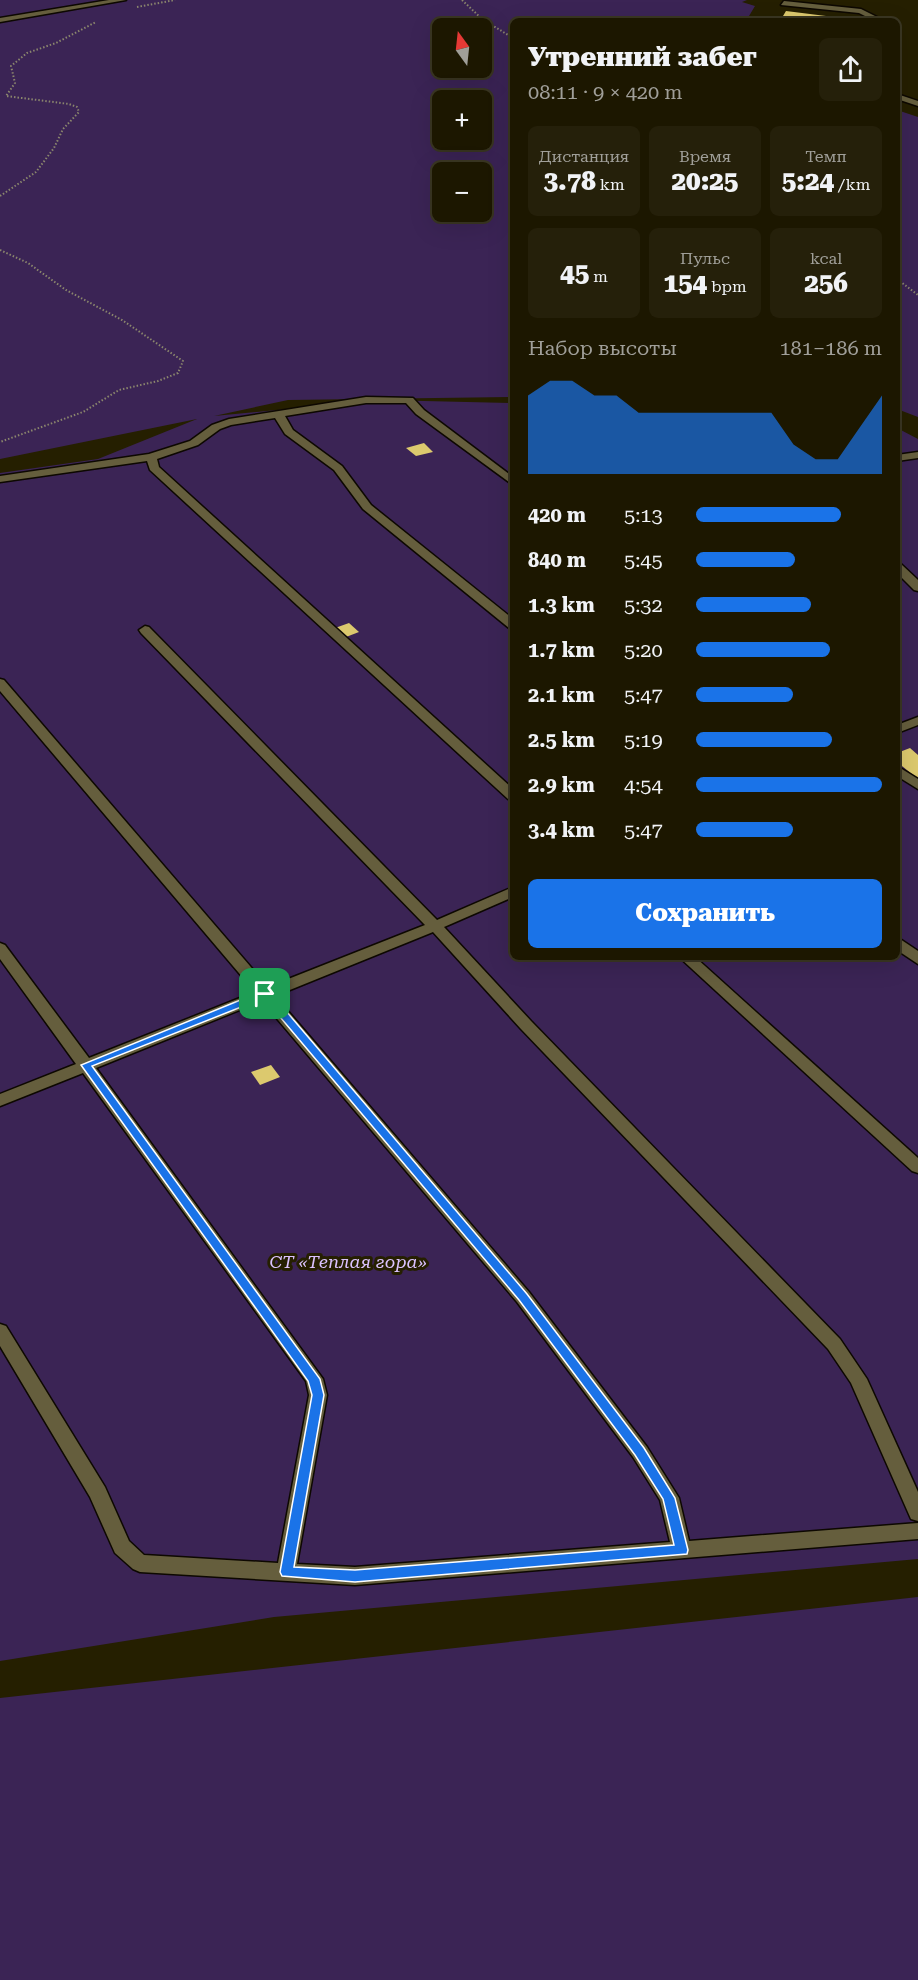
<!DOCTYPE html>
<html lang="ru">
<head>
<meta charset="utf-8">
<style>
  :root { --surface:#1c1700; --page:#25200a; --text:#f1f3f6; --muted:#a09f99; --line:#3a3622; --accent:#1a73e8 }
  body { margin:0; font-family:"Roboto Serif",serif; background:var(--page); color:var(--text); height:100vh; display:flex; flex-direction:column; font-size:22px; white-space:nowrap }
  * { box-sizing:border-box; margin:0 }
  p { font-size:20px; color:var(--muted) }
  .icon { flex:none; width:33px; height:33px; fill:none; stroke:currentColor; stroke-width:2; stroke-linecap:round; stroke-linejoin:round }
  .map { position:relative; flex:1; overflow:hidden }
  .details { position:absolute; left:510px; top:18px; width:390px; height:942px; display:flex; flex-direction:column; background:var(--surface); border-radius:9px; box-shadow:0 6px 24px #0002,0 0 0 2px var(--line) }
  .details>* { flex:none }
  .needle { width:39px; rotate:345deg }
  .controls { position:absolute; left:432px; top:18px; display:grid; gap:12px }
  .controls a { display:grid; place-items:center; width:60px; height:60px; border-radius:9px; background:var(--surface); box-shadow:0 6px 24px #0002,0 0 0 2px var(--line); font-size:30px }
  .pin { position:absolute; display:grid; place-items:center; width:51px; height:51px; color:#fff; margin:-26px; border-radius:12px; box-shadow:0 3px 9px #0006 }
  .round { display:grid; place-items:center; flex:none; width:63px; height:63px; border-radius:9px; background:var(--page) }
  .overview { display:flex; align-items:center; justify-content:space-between; height:102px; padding:0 18px }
  h1 { font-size:27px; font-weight:800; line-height:45px }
  .stats { display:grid; grid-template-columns:repeat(3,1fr); gap:9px; height:102px; padding:6px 18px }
  .stats div { display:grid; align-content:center; border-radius:9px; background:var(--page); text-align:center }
  .stats b { font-size:26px; font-weight:800 }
  .stats small { font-size:16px; font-weight:400 }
  .stats p { font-size:16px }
  .chart { height:168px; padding:12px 18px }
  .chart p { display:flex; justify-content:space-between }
  .chart svg { width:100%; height:108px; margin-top:6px; fill:var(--accent); opacity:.7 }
  .button { display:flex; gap:12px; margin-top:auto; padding:12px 18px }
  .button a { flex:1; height:69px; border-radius:9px; background:var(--accent); color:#fff; font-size:24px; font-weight:800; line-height:69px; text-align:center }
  ul { padding:0 18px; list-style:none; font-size:20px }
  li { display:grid; grid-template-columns:96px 72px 1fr; align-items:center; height:45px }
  li i { height:15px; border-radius:8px; background:var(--accent) }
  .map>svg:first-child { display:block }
  .green { fill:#3b2455; fill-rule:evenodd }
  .building { fill:#dcc96e }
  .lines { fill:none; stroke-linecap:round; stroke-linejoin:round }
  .minor-casing { stroke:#0d0800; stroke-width:3 }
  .path { stroke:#8a856d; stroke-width:2; stroke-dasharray:1.5 2; stroke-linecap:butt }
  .minor { fill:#655e3d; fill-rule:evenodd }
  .route { fill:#1a73e8; stroke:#fff; stroke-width:1.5; fill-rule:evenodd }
  .labels { text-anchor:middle; stroke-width:6; stroke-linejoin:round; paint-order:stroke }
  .park-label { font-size:18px; font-style:italic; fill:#dbc2fe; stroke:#251f00 }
</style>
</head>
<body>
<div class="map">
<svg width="918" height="1980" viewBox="0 0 918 1980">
  <rect width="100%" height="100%" fill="#251f00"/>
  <!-- green -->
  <g class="green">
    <path d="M0,0H747L742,2L755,6L746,21H513V397L288,400L214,416L381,400L513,403V957H897V428L918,439V1559L274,1617L0,1661V473L98,459L197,419L0,459ZM442,28H482V68H442ZM442,100H482V140H442ZM442,172H482V212H442Z"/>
    <polygon points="897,110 918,117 918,417 897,409"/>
    <polygon points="918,1597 918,1980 0,1980 0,1698"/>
  </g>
  <!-- building -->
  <g class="building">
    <polygon points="786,11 826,16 823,21 780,21"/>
    <polygon points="424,443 433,452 416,456 406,448"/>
    <polygon points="349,623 359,632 346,637 335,628"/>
    <polygon points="910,748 918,755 918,779 897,762 897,753"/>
    <polygon points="271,1065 280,1077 260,1085 251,1072"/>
  </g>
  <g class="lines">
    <defs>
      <g id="minor">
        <polygon points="109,0 126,0 0,22 0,18"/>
        <polygon points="784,1 861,9 885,21 875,21 859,13 781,5"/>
        <polygon points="897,94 918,101 918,106 897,99"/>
        <polygon points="366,397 413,398 424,410 513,477 513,485 416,414 406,403 366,403 285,416 293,430 342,466 371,505 513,619 513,629 509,628 363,509 334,470 285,434 275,418 231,425 220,429 198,445 157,459 159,467 513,789 513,800 508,799 150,470 147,461 0,482 0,476 149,454 190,441 212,425 229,419"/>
        <polygon points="918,452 918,458 897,461 897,455"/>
        <polygon points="897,563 901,564 918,580 918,591 914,590 897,573"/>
        <path d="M145,626L149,627L437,920L513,887V897L444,927L531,1021L840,1339L867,1379L918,1492V1521L911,1519L851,1383L828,1349L521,1029L433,932L275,996L529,1292L647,1447L679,1498L689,1541L918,1523V1539L355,1585L140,1572L133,1569L115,1553L90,1497L0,1346V1324L6,1326L105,1487L129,1541L144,1555L278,1563L309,1395L306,1381L83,1073L0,1106V1094L76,1064L0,959V943L5,945L89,1058L255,992L0,691V679L4,680L268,987L425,925L141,633L139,630ZM262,1001L517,1302L633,1457L660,1500L670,1542L355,1567L297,1564L327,1395L323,1379L96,1068Z"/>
        <polygon points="918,717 918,725 897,733 897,725"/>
        <polygon points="897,766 918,779 918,789 897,776"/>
        <polygon points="897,937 918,951 918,964 897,950"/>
        <polygon points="679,957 695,957 918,1158 918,1173 912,1171"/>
      </g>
    </defs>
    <!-- minor casing -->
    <use href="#minor" class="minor-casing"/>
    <!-- path -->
    <g class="path">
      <polyline points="462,0 482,19 513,38"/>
      <polyline points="137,7 175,0"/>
      <polyline points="0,196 36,172 54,148 63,129 79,112 77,107 69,104 6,96 15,83 11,66 27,53 56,43 96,22"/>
      <polyline points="0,250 28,263 66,290 122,320 183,361 178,373 158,381 119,390 83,412 0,442"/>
      <polyline points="897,279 918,295"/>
    </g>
    <!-- minor -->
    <use href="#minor" class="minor"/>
  </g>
  <!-- route -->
  <path class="route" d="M265,990L269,991L527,1294L644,1448L675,1498L688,1550L687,1554L355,1582L282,1576L280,1572L312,1395L308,1381L81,1065ZM264,998L519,1300L635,1455L663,1499L674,1545L355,1570L294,1567L324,1395L320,1379L92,1066Z"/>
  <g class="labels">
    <!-- park labels -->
    <g class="park-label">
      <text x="348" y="1268">СТ «Теплая гора»</text>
    </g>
  </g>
</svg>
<div class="controls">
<a><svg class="needle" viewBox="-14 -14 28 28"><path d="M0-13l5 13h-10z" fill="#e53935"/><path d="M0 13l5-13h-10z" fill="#a09f99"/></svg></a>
<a>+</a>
<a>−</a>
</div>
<div class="pin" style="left:265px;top:994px;background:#1e9e55"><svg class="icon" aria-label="arrive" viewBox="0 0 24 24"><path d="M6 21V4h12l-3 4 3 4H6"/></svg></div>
<section class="details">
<div class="overview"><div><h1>Утренний забег</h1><p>08:11 · 9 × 420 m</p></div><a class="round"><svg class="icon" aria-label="share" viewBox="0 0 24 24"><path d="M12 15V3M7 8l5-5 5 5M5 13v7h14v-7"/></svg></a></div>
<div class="stats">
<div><p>Дистанция</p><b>3.78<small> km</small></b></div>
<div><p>Время</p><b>20:25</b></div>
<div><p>Темп</p><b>5:24<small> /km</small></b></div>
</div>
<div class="stats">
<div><b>45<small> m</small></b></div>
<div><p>Пульс</p><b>154<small> bpm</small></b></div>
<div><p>kcal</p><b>256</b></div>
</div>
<div class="chart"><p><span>Набор высоты</span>181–186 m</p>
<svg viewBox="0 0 160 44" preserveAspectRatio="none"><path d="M0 44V12L10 6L20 6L30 12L40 12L50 19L60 19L70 19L80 19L90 19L100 19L110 19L120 32L130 38L140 38L150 25L160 12V44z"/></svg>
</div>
<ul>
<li><b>420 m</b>5:13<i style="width:78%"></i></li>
<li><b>840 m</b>5:45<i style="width:53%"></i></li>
<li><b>1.3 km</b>5:32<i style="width:62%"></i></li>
<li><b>1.7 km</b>5:20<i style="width:72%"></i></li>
<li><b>2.1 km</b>5:47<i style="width:52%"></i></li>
<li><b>2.5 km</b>5:19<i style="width:73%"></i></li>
<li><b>2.9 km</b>4:54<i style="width:100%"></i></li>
<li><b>3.4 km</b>5:47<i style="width:52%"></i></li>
</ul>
<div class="button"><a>Сохранить</a></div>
</section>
</div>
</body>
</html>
